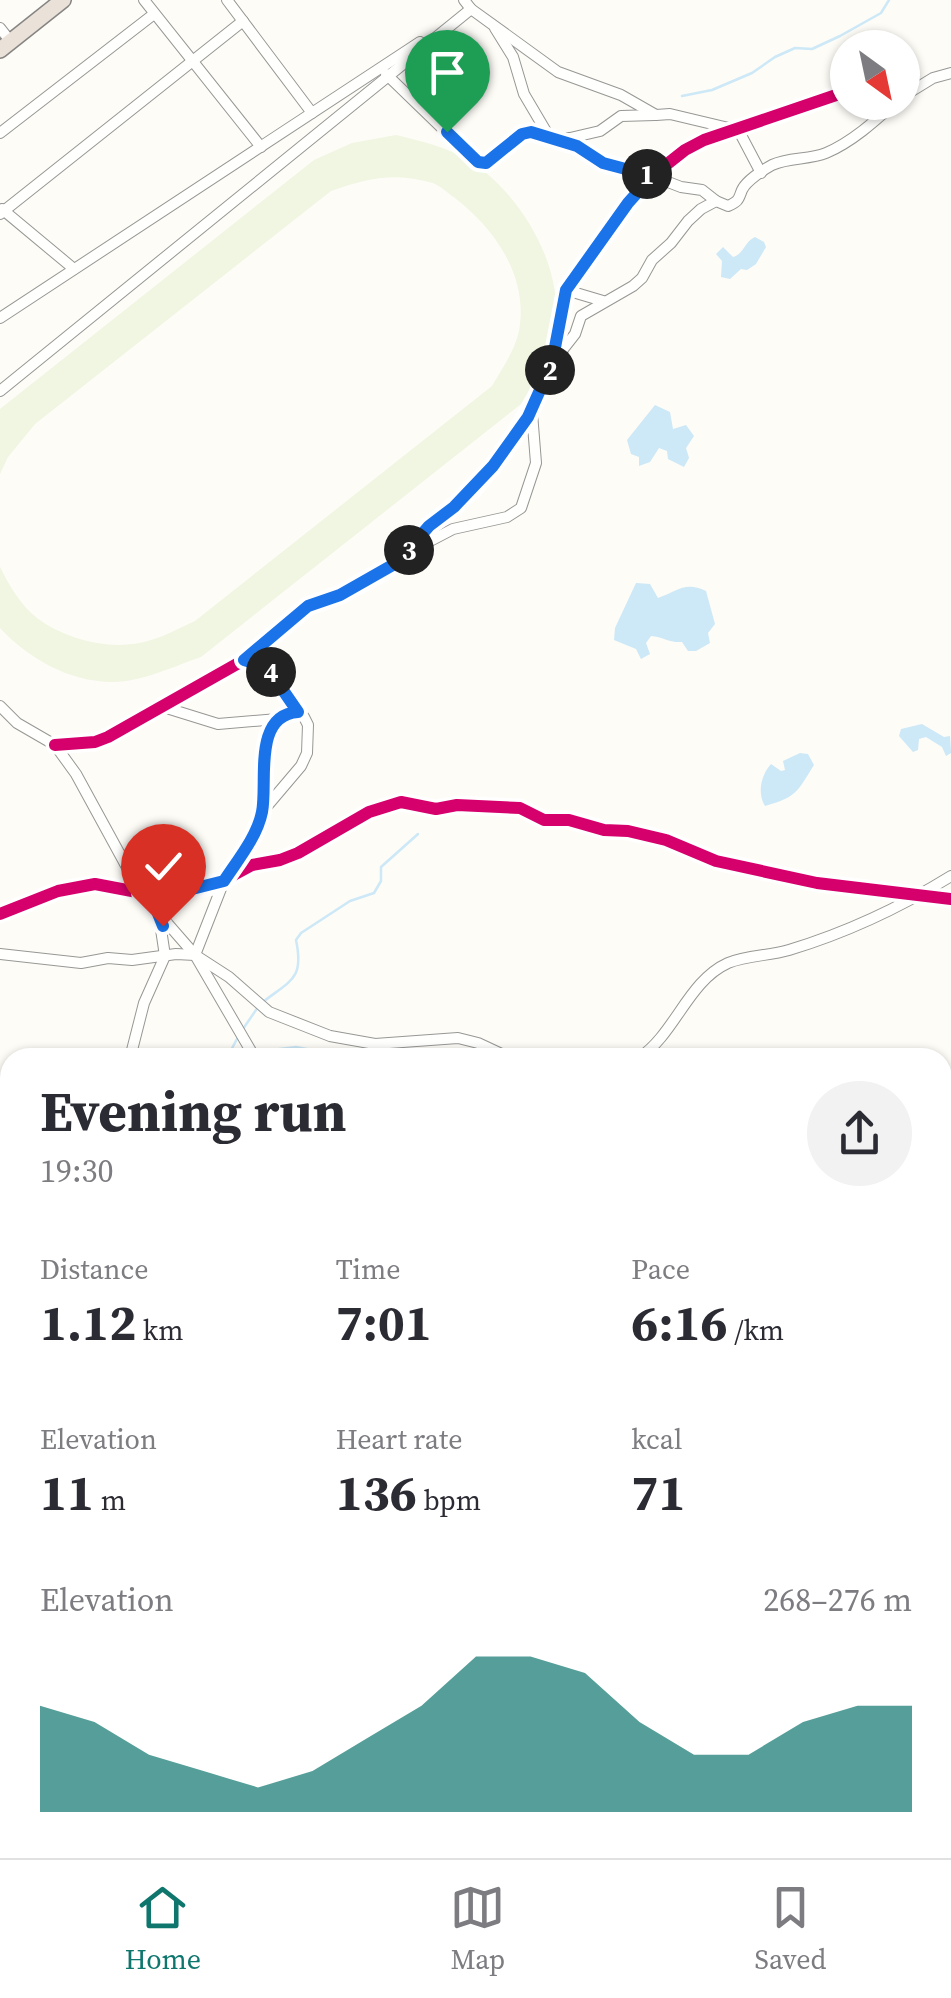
<!DOCTYPE html>
<html lang="en">
<head>
<meta charset="utf-8">
<style>
  :root { --surface:#fff; --page:#f2f2f3; --text:#2b2b33; --muted:#7c7c81; --line:#e1e1e2; --accent:#0f766e }
  body { margin:0; font-family:"Source Serif 4",serif; background:var(--page); color:var(--text); height:100vh; display:flex; flex-direction:column; font-size:38px; white-space:nowrap }
  * { box-sizing:border-box; margin:0 }
  p { font-size:32px; color:var(--muted) }
  .icon { flex:none; width:55px; height:55px; fill:none; stroke:currentColor; stroke-width:2; stroke-linecap:round; stroke-linejoin:round }
  .map { position:relative; flex:1; overflow:hidden }
  .details { position:absolute; left:0px; top:1048px; width:952px; height:812px; display:flex; flex-direction:column; background:var(--surface); border-radius:30px 30px 0 0; box-shadow:0 2px 8px #0004 }
  .details>* { flex:none }
  .needle { width:65px; rotate:147deg }
  .buttons { position:absolute; left:830px; top:30px; display:grid; gap:20px }
  .buttons a { display:grid; place-items:center; width:90px; height:90px; border-radius:50%; background:var(--surface); box-shadow:0 2px 8px #0004; font-size:50px }
  .pin { position:absolute; display:grid; place-items:center; width:85px; height:85px; color:#fff; margin:-102px -42px; border-radius:50% 50% 50% 0; rotate:-45deg; box-shadow:0 0 10px #0007 }
  .pin .icon { rotate:45deg }
  .km { position:absolute; width:50px; height:50px; margin:-25px; border-radius:50%; background:#222; color:#fff; font-size:28px; line-height:50px; text-align:center }
  .round { display:grid; place-items:center; flex:none; width:105px; height:105px; border-radius:52px; background:var(--page) }
  .overview { display:flex; align-items:center; justify-content:space-between; height:170px; padding:0 40px }
  h1 { font-size:55px; font-weight:700; line-height:75px }
  .stats { display:grid; grid-template-columns:repeat(3,1fr); gap:15px; height:170px; padding:10px 40px }
  .stats div { display:grid; align-content:center }
  .stats b { font-size:50px; font-weight:700 }
  .stats small { font-size:28px; font-weight:400 }
  .stats p { font-size:28px }
  .chart { height:280px; padding:20px 40px }
  .chart p { display:flex; justify-content:space-between }
  .chart svg { width:100%; height:180px; margin-top:10px; fill:var(--accent); opacity:.7 }
  .tab-bar { display:flex; justify-content:space-around; align-items:center; height:140px; border-top:2px solid var(--line); background:var(--surface); font-size:28px; color:var(--muted) }
  .tab-bar a { display:grid; justify-items:center; gap:5px }
  .tab-bar .active { color:var(--accent) }
  .map>svg:first-child { display:block }
  .green { fill:#e7f3d7 }
  .pitch { fill:#f0f6e1 }
  .water { fill:#cde8f7 }
  .lines { fill:none; stroke-linecap:round; stroke-linejoin:round }
  .stream { stroke:#cde8f7; stroke-width:2.5 }
  .minor-casing { stroke:#979795; stroke-width:12 }
  .highway-casing { stroke:#858482; stroke-width:18 }
  .minor { stroke:#fffffe; stroke-width:10 }
  .highway { stroke:#eae1d8; stroke-width:15 }
  .cycleway-casing { stroke:#fff; stroke-width:19 }
  .cycleway { stroke:#d6006c; stroke-width:12 }
  .route-casing { stroke:#fff; stroke-width:20 }
  .route { stroke:#1a73e8; stroke-width:12 }
</style>
</head>
<body>
<div class="map">
<svg width="951" height="1858" viewBox="0 0 951 1858">
  <rect width="100%" height="100%" fill="#fdfcf7"/>
  <!-- green -->
  <polygon class="green" points="0,1542 10,1553 10,1651 4,1631 0,1630"/>
  <!-- pitch -->
  <path class="pitch" d="M396,135C421,141 447,147 470,161C520,193 564,266 555,326C551,356 536,379 521,404L201,657C174,666 140,683 110,682C68,681 28,658 0,628V567C9,585 21,606 37,618C68,641 115,652 151,640C166,636 181,627 195,621L492,386C502,369 515,350 519,331C529,277 495,229 455,198C446,192 439,184 429,182C393,172 364,179 331,191L35,424L8,457L0,474V409L314,160L352,143Z"/>
  <!-- water -->
  <g class="water">
    <path d="M755,237L764,242L766,247L756,264L747,270L741,269L730,279L721,277L722,261L716,254L723,247L733,257C744,254 744,242 755,237Z"/>
    <polygon points="655,405 670,412 673,429 686,425 694,436 686,448 689,458 684,467 668,459 667,451 659,448 650,462 639,466 639,457 631,454 627,440"/>
    <path d="M636,583L650,584L658,598C678,591 685,581 706,591L715,624L708,633L710,643L696,651H688L682,642C670,643 663,637 651,636L646,643L650,654L641,659L636,649L614,640L615,628Z"/>
    <polygon points="922,724 944,737 950,736 951,753 946,756 942,747 926,737 919,739 918,750 913,752 899,736 901,729"/>
    <path d="M800,753L808,754L814,765C797,792 797,797 765,806C757,793 761,775 771,764L781,771L785,770L783,761Z"/>
    <polygon points="0,1630 4,1631 10,1651 11,1850 0,1857"/>
  </g>
  <g class="lines">
    <!-- stream -->
    <g class="stream">
      <polyline points="682,96 712,90 752,73 775,57 795,48 812,49 840,36 881,13 889,0"/>
      <path d="M264,1001C292,980 304,978 296,940L301,933L350,901L374,893L381,881V867L418,834"/>
      <polyline points="243,1029 258,1007"/>
      <polyline points="256,1052 296,1047 353,1058"/>
      <polyline points="227,1058 239,1035"/>
      <polyline points="231,1058 248,1053"/>
      <polyline points="0,1399 7,1375 10,1322"/>
    </g>
    <defs>
      <g id="minor">
        <polyline points="144,0 261,147"/>
        <polyline points="227,0 312,113"/>
        <polyline points="464,0 471,9 558,72 621,95 656,115 670,114 733,129 741,135 761,173"/>
        <polyline points="0,28 11,42"/>
        <polyline points="495,28 513,57 524,94 547,133 585,150 603,163 637,170 681,187 702,190 716,201"/>
        <polyline points="386,74 478,163 486,163 522,135 531,132 554,138 570,138 600,131 621,116 655,115"/>
        <polyline points="902,97 933,78 951,73"/>
        <polyline points="0,133 154,14"/>
        <polyline points="2,209 74,269"/>
        <polyline points="0,214 243,21"/>
        <polyline points="566,290 603,301"/>
        <polyline points="0,318 420,42"/>
        <path d="M553,362L575,334L581,316L633,286L642,278L652,260L671,243L688,221L701,209L716,201L728,206C739,201 738,200 742,190C746,181 763,170 772,165C789,157 809,160 826,153C852,142 875,121 896,102"/>
        <polyline points="0,391 471,9"/>
        <polyline points="411,551 453,529 507,517 521,508 536,463 532,413"/>
        <polyline points="0,706 17,723 55,745 76,774 141,893 195,955 255,1058"/>
        <polyline points="160,706 218,724 278,719"/>
        <polyline points="55,745 95,742 108,737 244,660 308,606 340,595 384,572 405,554 429,526 473,490 505,451 543,386 552,363 566,290 629,203 652,176 685,150 704,140 848,91"/>
        <path d="M262,811C260,781 258,715 298,712"/>
        <polyline points="0,914 58,891 95,884 153,895 213,886 252,865 280,860 298,853 369,812 401,802 436,809 457,805 520,808 544,820 569,820 604,830 628,831 666,840 716,861 817,883 951,899"/>
        <polyline points="0,954 81,963 108,958 132,960 176,954 195,955 229,977 269,1012 330,1036 375,1044 458,1038 478,1043 510,1058"/>
        <polyline points="195,955 224,881 246,848 262,812 301,766 307,753 308,725 304,717 294,710 267,667 244,660"/>
        <polyline points="130,1058 144,1003 165,956 159,916"/>
        <path d="M639,1058C675,1034 688,981 728,963C747,955 769,956 789,950C845,933 901,907 951,876"/>
        <polyline points="0,1132 10,1139"/>
        <polyline points="0,1215 10,1218"/>
        <polyline points="942,1301 951,1315"/>
        <polyline points="942,1494 951,1500"/>
        <polyline points="942,1559 951,1546"/>
        <polyline points="942,1569 951,1567"/>
        <polyline points="942,1661 951,1660"/>
        <polyline points="942,1723 951,1722"/>
        <polyline points="942,1787 951,1786"/>
        <polyline points="144,1850 144,1858"/>
        <polyline points="203,1850 203,1858"/>
        <polyline points="259,1850 260,1858"/>
        <polyline points="321,1850 322,1858"/>
        <polyline points="407,1850 408,1858"/>
        <polyline points="606,1850 607,1858"/>
        <polyline points="676,1850 676,1858"/>
        <polyline points="812,1850 813,1858"/>
        <polyline points="925,1850 926,1858"/>
        <polyline points="30,1858 54,1853 124,1850"/>
        <polyline points="948,1858 951,1858"/>
      </g>
      <polyline id="highway" points="0,50 63,0"/>
    </defs>
    <!-- minor casing -->
    <use href="#minor" class="minor-casing"/>
    <!-- highway casing -->
    <use href="#highway" class="highway-casing"/>
    <!-- minor -->
    <use href="#minor" class="minor"/>
    <!-- highway -->
    <use href="#highway" class="highway"/>
    <defs>
      <g id="cycleway">
        <polyline points="55,745 95,742 108,737 244,660 308,606 340,595 384,572 405,554 429,526 473,490 505,451 543,386 552,363 566,290 629,203 652,176 685,150 704,140 848,91"/>
        <polyline points="0,914 58,891 95,884 153,895 213,886 252,865 280,860 298,853 369,812 401,802 436,809 457,805 520,808 544,820 569,820 604,830 628,831 666,840 716,861 817,883 951,899"/>
      </g>
    </defs>
    <!-- cycleway casing -->
    <use href="#cycleway" class="cycleway-casing"/>
    <!-- cycleway -->
    <use href="#cycleway" class="cycleway"/>
  </g>
  <g class="lines">
    <defs>
      <path id="route" d="M163,926L157,911L141,893L168,895L224,881C237,861 257,837 262,812C268,783 252,715 298,712L267,667L244,660L308,606L340,595L398,562L429,526L454,507L493,466L528,417L552,363L566,290L628,203L652,176L603,163L577,146L531,132L522,134L486,163L478,162L447,132"/>
    </defs>
    <!-- route casing -->
    <use href="#route" class="route-casing"/>
    <!-- route -->
    <use href="#route" class="route"/>
  </g>
</svg>
<div class="buttons">
<a><svg class="needle" viewBox="-14 -14 28 28"><path d="M0-13l5 13h-10z" fill="#e53935"/><path d="M0 13l5-13h-10z" fill="#7c7c81"/></svg></a>
</div>
<div class="pin" style="left:447px;top:132px;background:#1e9e55"><svg class="icon" aria-label="arrive" viewBox="0 0 24 24"><path d="M6 21V4h12l-3 4 3 4H6"/></svg></div>
<div class="pin" style="left:163px;top:926px;background:#d93025"><svg class="icon" aria-label="check" viewBox="0 0 24 24"><path d="M5 12l5 5 9-10"/></svg></div>
<b class="km" style="left:647px;top:174px">1</b>
<b class="km" style="left:550px;top:370px">2</b>
<b class="km" style="left:409px;top:550px">3</b>
<b class="km" style="left:271px;top:672px">4</b>
<section class="details">
<div class="overview"><div><h1>Evening run</h1><p>19:30</p></div><a class="round"><svg class="icon" aria-label="share" viewBox="0 0 24 24"><path d="M12 15V3M7 8l5-5 5 5M5 13v7h14v-7"/></svg></a></div>
<div class="stats">
<div><p>Distance</p><b>1.12<small> km</small></b></div>
<div><p>Time</p><b>7:01</b></div>
<div><p>Pace</p><b>6:16<small> /km</small></b></div>
</div>
<div class="stats">
<div><p>Elevation</p><b>11<small> m</small></b></div>
<div><p>Heart rate</p><b>136<small> bpm</small></b></div>
<div><p>kcal</p><b>71</b></div>
</div>
<div class="chart"><p><span>Elevation</span>268–276 m</p>
<svg viewBox="0 0 160 44" preserveAspectRatio="none"><path d="M0 44V18L10 22L20 30L30 34L40 38L50 34L60 26L70 18L80 6L90 6L100 10L110 22L120 30L130 30L140 22L150 18L160 18V44z"/></svg>
</div>
</section>
</div>
<nav class="tab-bar">
<a class="active"><svg class="icon" aria-label="home" viewBox="0 0 24 24"><path d="M3 11l9-7 9 7M6 9v11h12V9"/></svg>Home</a>
<a><svg class="icon" aria-label="map" viewBox="0 0 24 24"><path d="M3 6l6-2 6 2 6-2v14l-6 2-6-2-6 2zM9 4v14M15 6v14"/></svg>Map</a>
<a><svg class="icon" aria-label="saved" viewBox="0 0 24 24"><path d="M7 4h10v16l-5-4-5 4z"/></svg>Saved</a>
</nav>
</body>
</html>
